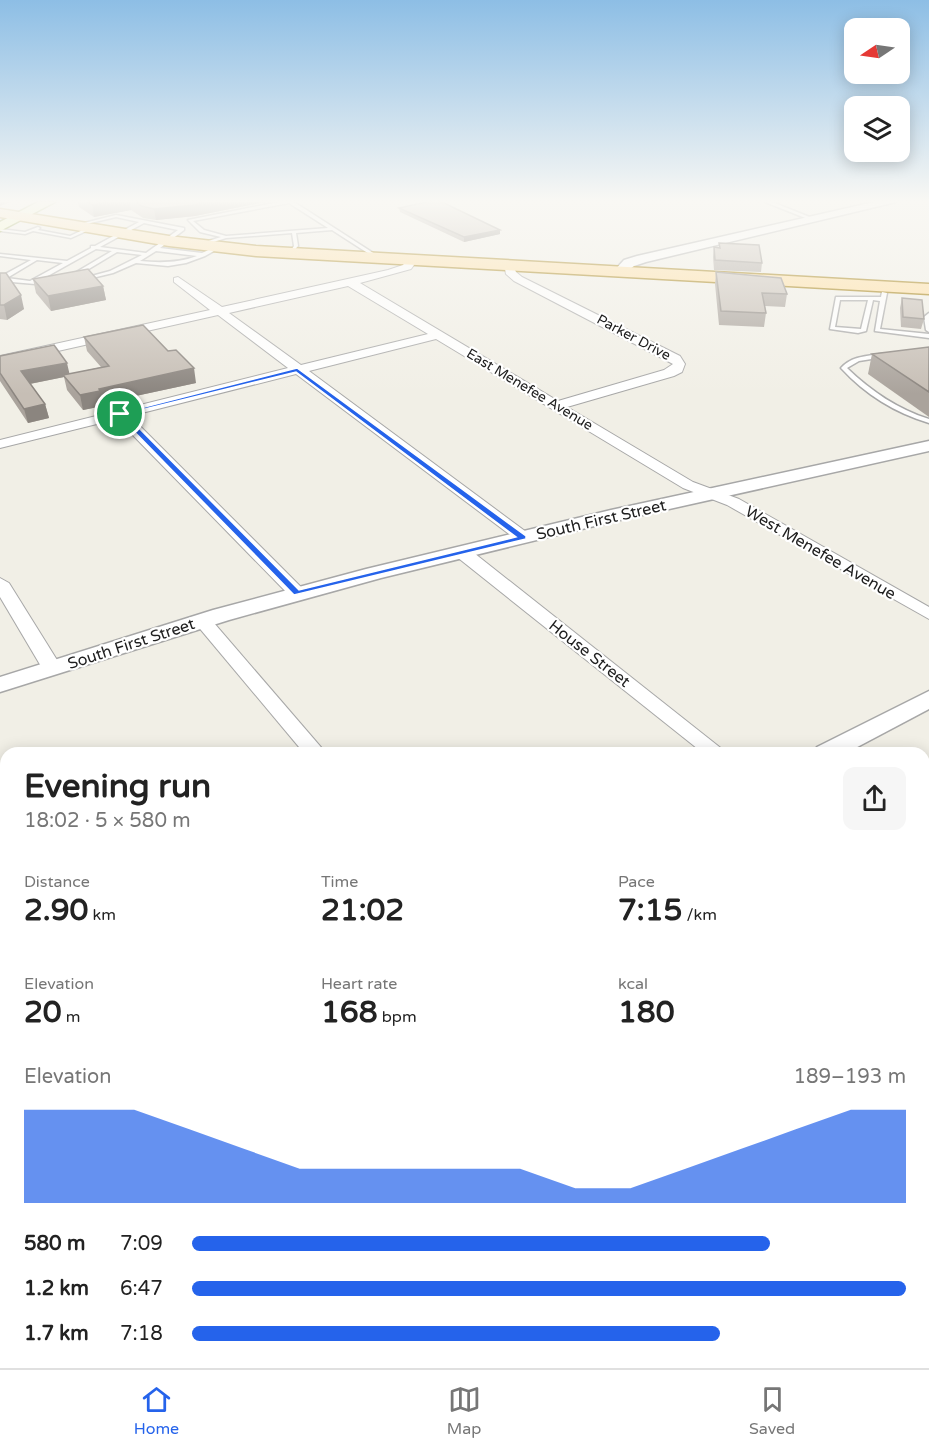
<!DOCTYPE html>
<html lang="en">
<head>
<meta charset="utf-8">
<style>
  :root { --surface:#fff; --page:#f6f6f6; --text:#222; --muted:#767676; --line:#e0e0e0; --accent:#2563eb }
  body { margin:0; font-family:"Varela Round",sans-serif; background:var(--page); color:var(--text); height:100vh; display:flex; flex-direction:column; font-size:22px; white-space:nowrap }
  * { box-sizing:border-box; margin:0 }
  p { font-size:20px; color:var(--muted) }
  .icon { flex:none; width:33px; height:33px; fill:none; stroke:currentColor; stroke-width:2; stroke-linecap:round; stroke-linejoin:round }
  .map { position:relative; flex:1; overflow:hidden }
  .side { position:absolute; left:0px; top:747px; width:930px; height:621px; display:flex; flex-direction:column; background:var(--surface); border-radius:18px 18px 0 0; box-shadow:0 3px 15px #0003 }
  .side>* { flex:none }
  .needle { width:39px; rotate:257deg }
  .buttons { position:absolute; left:844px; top:18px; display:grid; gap:12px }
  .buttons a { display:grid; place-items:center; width:66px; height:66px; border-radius:12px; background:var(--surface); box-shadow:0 3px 15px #0003; font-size:30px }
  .pin { position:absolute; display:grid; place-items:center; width:51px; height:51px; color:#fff; margin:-26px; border:3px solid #fff; border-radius:50%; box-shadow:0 2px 6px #0007 }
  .round { display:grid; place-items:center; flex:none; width:63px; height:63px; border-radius:12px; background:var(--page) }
  .overview { display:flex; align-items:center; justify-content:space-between; height:102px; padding:0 24px }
  h1 { font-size:33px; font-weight:800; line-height:45px }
  .figures { display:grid; grid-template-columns:repeat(3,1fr); gap:9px; height:102px; padding:6px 24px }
  .figures div { display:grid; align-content:center }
  .figures b { font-size:30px; font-weight:800 }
  .figures small { font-size:16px; font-weight:400 }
  .figures p { font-size:16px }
  .chart { height:168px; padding:12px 24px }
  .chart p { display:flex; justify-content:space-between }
  .chart svg { width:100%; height:108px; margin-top:6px; fill:var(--accent); opacity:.7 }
  ul { padding:0 24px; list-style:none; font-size:20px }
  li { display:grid; grid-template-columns:96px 72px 1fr; align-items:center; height:45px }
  li i { height:15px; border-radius:8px; background:var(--accent) }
  .menu { display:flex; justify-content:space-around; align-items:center; height:84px; border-top:2px solid var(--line); background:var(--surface); font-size:16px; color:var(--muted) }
  .menu a { display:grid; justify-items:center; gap:3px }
  .menu .active { color:var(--accent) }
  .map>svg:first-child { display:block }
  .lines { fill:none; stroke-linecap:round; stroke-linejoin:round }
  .service-casing { stroke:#a7a7a7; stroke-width:3 }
  .minor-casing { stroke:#a7a7a7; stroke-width:2 }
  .tertiary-casing { stroke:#a7a7a7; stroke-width:3 }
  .secondary-casing { stroke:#657e01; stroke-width:3 }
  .primary-casing { stroke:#9d7700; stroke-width:3 }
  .service { fill:#fff; fill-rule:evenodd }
  .minor { fill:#fff; fill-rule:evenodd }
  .tertiary { fill:#fff; fill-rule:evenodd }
  .secondary { fill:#f2fcba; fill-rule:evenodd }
  .primary { fill:#ffde9e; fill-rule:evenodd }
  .wall { fill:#aaa39c }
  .shaded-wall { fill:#8b857f }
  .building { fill:#c6beb5; stroke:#8b857f; stroke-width:1.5 }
  .route { fill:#2563eb; stroke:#fff; stroke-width:1.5; fill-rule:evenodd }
  .labels { text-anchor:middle; stroke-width:4.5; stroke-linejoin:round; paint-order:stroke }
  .far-street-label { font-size:14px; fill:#202020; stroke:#fff }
  .street-label { font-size:16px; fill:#202020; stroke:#fff }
</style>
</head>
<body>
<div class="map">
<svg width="929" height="1368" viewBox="0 0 929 1368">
  <rect width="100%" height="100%" fill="#f1efe6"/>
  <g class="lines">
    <defs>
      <g id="service">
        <path d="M279,202H294L381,258L377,259L332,230L296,233L298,246L290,255L288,254L294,246L292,233L226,238L204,245H202V243L221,237L200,232L188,220ZM289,203L328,228L226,236L204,230L193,221Z"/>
        <polygon points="765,202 772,202 817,220 813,221"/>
        <path d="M116,215L184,228V230L160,248L202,253L217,246L221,247L205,256L186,263L168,266L136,263L113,273L84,280V278L110,271L142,255L117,252L77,276H73V274L112,251L96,249L37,282L47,283V285L0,281V277L31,260L0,256V254L67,261L91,248V246H95L139,222L116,217L78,226L76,225ZM144,223L178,230L146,253L100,247ZM156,251L197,256C178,263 160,263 140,261ZM37,260L63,263L30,281L7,278Z"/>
        <polygon points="38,227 40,228 38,230 70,236 87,228 91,229 71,238 33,231 25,234 0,231 0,229 25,232"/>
        <path d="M882,292L887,293L880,329L929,334V338L875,331L880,301L873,300L866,331L858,333L830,329L836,297H881ZM840,300H868L861,329L835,327Z"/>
        <polygon points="929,313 929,332 926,330 924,317"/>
        <path d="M882,354L884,355V357L859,361L847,368C871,391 897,409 929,419V423C895,413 865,394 841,368C852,356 867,356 882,354Z"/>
      </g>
      <g id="minor">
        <path d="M408,259L417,261L411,269L360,283L558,401L664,370L673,364L514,281L506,274L504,264H512L516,272L522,277L680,356L685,364L682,372L674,376L567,407L693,482L739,499L929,607V619L727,505L683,488L436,339L309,371L529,534L531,537L529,540H517L296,374L130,416L303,589L306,593L303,597H291L117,419L0,448V440L288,368L218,315L0,364V356L210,310L174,282V278L178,277L222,307L388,270L403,265ZM348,286L428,334L301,365L229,313Z"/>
        <polygon points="463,548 469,549 727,753 703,753 457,557 455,553 457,549"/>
        <polygon points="0,578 9,583 62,668 59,672 45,672 42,668 0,597"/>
        <polygon points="202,615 208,616 326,753 304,753 196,624 193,620"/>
        <polygon points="924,910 929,911 929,932 924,931"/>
        <polygon points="929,1125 929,1153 924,1155 924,1127"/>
        <polygon points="42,1362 76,1362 78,1368 44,1368"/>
      </g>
      <g id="tertiary">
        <polygon points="874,202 896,202 646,262 634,266 620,276 613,272 624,260 637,256"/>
        <polygon points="929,441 929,451 611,522 381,578 229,620 0,692 0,677 213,610 366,569 611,510"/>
        <polygon points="929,691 929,709 846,753 813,753 817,747"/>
        <polygon points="6,1169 6,1204 0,1207 0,1171"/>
        <polygon points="618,1362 662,1362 665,1368 621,1368"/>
      </g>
      <polygon id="secondary" points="38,202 55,202 0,231 0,222"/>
      <polygon id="primary" points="0,209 169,236 256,246 929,284 929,294 256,256 169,246 0,217"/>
    </defs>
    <!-- service casing -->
    <use href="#service" class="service-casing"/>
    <!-- minor casing -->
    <use href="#minor" class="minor-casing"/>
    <!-- tertiary casing -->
    <use href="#tertiary" class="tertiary-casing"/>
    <!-- secondary casing -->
    <use href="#secondary" class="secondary-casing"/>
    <!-- primary casing -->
    <use href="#primary" class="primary-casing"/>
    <!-- service -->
    <use href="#service" class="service"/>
    <!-- minor -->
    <use href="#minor" class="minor"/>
    <!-- tertiary -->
    <use href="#tertiary" class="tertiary"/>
    <!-- secondary -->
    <use href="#secondary" class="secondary"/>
    <!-- primary -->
    <use href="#primary" class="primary"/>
  </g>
  <!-- wall -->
  <g class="wall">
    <polygon points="78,202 265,202 195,216 156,220 143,218 131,210 94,217 79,207"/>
    <polygon points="399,208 500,230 500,234 464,242 400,212"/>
    <polygon points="719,243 762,263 761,272 714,270 713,257 714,247 719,248"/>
    <polygon points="716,272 787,294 785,307 765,306 766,313 764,327 719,325 715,284"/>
    <polygon points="0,273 24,309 7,320 0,319"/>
    <polygon points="33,279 103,286 106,300 51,311 36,293"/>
    <polygon points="902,298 924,319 921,329 901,327 900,308"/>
    <polygon points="84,337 196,383 103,403 103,406 83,410 67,390 64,377 30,384 45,404 49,418 28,423 0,381 0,356 69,374 101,367 87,351"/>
    <polygon points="929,347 929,417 868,374 872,354"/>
  </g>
  <!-- shaded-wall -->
  <g class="shaded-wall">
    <polygon points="0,202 10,202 0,206"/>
    <polygon points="107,202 130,202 131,210 94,217 92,205"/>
    <polygon points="205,202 265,202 195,216 156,220 154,209"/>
    <polygon points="500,230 500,234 464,242 464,237"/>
    <polygon points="103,286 106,300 51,311 48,296"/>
    <polygon points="21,295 24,309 7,320 4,305"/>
    <polygon points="67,363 70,376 63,375 64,377 24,385 21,371"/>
    <polygon points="194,368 196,383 103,403 103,406 83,410 80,395 99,389"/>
    <polygon points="45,404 49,418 28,423 24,409"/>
  </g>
  <!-- building -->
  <g class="building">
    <polygon points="87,202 107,202 92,205"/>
    <polygon points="136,202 205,202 193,205 154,209 141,206"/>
    <polygon points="427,202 442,202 500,230 464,237 399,208"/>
    <polygon points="719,243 759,245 762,263 715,260 714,247 720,248"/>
    <polygon points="88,269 103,286 48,296 33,279"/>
    <polygon points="716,272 781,278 787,294 762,293 766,313 721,311"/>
    <polygon points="0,273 6,273 21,295 4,305 0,305"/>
    <polygon points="902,298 922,300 924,319 903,317"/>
    <polygon points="143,325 168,351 176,350 194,368 99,389 100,391 80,395 63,375 109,366 84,337"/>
    <polygon points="54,345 67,363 21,371 45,404 24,409 0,373 0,356"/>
    <polygon points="929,347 929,392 872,354"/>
  </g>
  <!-- sky -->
  <linearGradient id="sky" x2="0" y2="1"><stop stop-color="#8dbee5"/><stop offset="0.51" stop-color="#f9f8f4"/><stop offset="1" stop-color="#f9f8f4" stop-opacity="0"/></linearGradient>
  <rect width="929" height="394" fill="url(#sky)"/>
  <!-- route -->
  <path class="route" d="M297,368L526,536V539L294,595L117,414ZM296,372L516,537L299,590L125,414Z"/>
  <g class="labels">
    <!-- far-street labels -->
    <g class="far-street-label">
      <text transform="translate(634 337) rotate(28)" y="5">Parker Drive</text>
      <text transform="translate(530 389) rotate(31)" y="5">East Menefee Avenue</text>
    </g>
    <!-- street labels -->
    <g class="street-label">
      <text transform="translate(601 519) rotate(-13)" y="6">South First Street</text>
      <text transform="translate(821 552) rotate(30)" y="6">West Menefee Avenue</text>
      <text transform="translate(131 643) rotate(-18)" y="6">South First Street</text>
      <text transform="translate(590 653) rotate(38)" y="6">House Street</text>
    </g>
  </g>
</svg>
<div class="buttons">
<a><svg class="needle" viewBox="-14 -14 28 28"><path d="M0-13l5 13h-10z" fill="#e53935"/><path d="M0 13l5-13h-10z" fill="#767676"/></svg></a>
<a><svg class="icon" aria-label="layers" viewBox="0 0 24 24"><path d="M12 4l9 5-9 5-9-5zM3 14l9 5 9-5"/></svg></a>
</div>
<div class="pin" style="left:120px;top:414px;background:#1e9e55"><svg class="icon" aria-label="arrive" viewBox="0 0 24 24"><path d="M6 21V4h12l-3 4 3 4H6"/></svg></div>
<section class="side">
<div class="overview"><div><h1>Evening run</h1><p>18:02 · 5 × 580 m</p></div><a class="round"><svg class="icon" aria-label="share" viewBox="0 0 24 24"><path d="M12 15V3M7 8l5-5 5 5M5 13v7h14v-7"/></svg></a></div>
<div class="figures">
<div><p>Distance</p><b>2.90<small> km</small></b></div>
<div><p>Time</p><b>21:02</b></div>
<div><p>Pace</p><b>7:15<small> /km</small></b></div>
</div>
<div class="figures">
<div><p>Elevation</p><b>20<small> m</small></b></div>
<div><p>Heart rate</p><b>168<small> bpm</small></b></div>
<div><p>kcal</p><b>180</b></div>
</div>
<div class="chart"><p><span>Elevation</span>189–193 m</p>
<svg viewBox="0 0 160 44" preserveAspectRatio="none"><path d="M0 44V6L10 6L20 6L30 14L40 22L50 30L60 30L70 30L80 30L90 30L100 38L110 38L120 30L130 22L140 14L150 6L160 6V44z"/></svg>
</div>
<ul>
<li><b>580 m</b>7:09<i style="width:81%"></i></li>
<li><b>1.2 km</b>6:47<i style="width:100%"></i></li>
<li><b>1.7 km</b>7:18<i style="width:74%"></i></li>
</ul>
</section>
</div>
<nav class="menu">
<a class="active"><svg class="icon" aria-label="home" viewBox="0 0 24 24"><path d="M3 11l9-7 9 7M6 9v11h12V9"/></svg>Home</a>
<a><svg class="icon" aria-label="map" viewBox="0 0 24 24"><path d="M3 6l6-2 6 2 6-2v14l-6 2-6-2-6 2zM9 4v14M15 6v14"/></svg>Map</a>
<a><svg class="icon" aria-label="saved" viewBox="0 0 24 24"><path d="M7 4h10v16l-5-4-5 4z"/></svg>Saved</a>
</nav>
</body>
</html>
